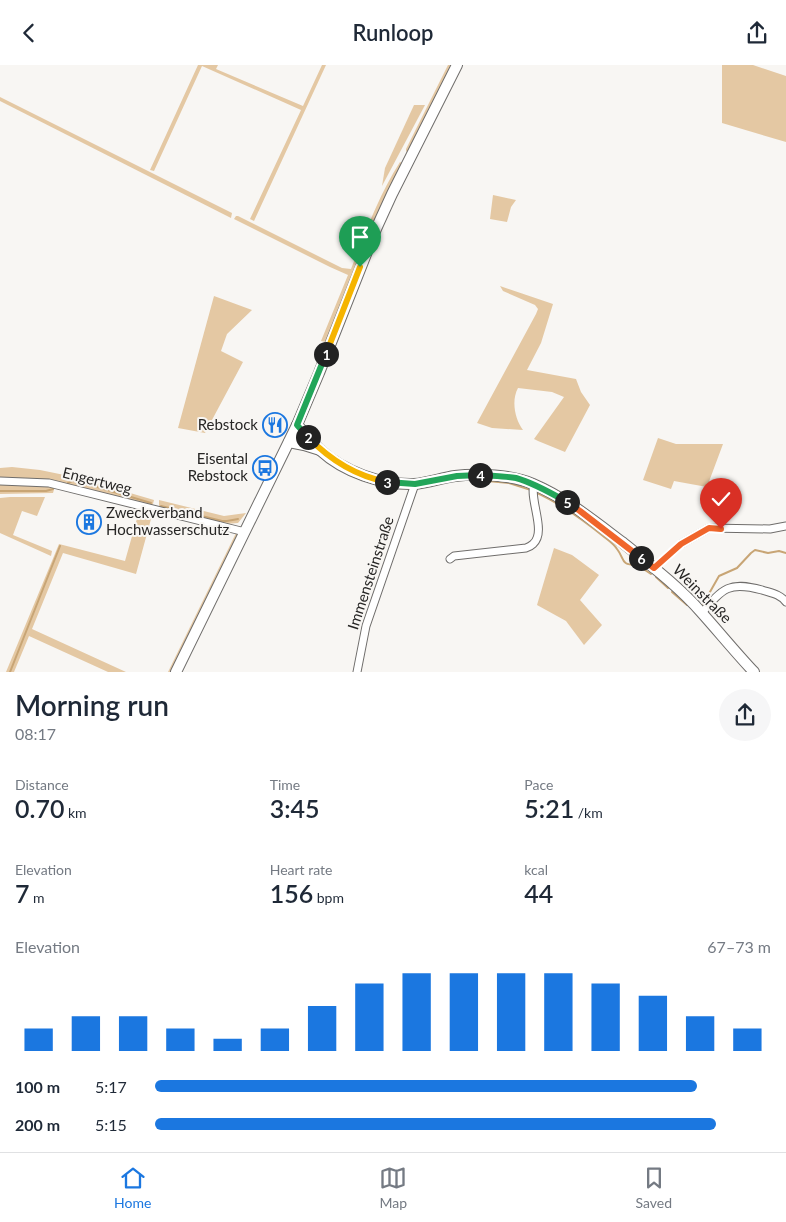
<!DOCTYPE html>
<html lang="en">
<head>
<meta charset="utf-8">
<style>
  :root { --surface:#fff; --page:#f6f6f7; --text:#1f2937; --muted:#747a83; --line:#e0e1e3; --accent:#1b77e0 }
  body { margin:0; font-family:Lato,sans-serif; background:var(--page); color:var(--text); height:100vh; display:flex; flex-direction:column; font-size:19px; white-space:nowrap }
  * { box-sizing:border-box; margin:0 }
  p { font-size:16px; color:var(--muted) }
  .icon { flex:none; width:28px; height:28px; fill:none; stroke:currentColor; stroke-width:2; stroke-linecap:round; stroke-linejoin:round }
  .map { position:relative; height:607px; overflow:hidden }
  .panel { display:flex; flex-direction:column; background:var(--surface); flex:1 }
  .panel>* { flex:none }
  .pin { position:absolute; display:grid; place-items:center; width:42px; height:42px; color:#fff; margin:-51px -21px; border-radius:50% 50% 50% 0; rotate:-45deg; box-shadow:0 0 5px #0007 }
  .pin .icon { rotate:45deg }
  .km { position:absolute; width:25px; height:25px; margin:-12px; border-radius:50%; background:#222; color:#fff; font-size:14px; line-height:25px; text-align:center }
  .round { display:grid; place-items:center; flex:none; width:52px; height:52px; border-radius:26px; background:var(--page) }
  .overview { display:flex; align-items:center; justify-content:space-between; height:85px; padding:0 15px }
  h1 { font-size:28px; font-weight:600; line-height:38px }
  .figures { display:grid; grid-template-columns:repeat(3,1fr); gap:8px; height:85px; padding:5px 15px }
  .figures div { display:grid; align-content:center }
  .figures b { font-size:25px; font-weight:600 }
  .figures small { font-size:14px; font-weight:400 }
  .figures p { font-size:14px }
  .chart { height:140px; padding:10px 15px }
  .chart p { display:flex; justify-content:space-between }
  .chart svg { width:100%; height:90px; margin-top:5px; stroke:var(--accent); stroke-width:6 }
  ul { padding:0 15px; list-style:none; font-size:16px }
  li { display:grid; grid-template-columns:80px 60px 1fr; align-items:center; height:38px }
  li i { height:12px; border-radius:6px; background:var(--accent) }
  header { display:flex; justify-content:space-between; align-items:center; height:65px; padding:0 15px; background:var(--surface); font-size:22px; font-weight:600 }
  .tab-bar { display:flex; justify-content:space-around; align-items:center; height:70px; border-top:1px solid var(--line); background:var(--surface); font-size:14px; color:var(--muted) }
  .tab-bar a { display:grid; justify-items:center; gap:2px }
  .tab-bar .current { color:var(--accent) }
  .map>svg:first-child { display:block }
  .green { fill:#e4c8a3 }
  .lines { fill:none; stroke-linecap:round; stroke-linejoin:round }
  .stream { stroke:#c8a575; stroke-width:2 }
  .street-casing { stroke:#6f6d6b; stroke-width:9 }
  .secondary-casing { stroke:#6f6d6b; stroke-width:12 }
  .street { stroke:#fff; stroke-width:7 }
  .secondary { stroke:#fff; stroke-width:10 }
  .split-1-casing { stroke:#fff; stroke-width:10 }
  .split-2-casing { stroke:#fff; stroke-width:10 }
  .split-3-casing { stroke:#fff; stroke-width:10 }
  .split-4-casing { stroke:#fff; stroke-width:10 }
  .split-5-casing { stroke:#fff; stroke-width:10 }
  .split-6-casing { stroke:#fff; stroke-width:10 }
  .split-7-casing { stroke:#fff; stroke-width:10 }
  .split-1 { stroke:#f5b400; stroke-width:6 }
  .split-2 { stroke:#22a559; stroke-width:6 }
  .split-3 { stroke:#f5b400; stroke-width:6 }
  .split-4 { stroke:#22a559; stroke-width:6 }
  .split-5 { stroke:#22a559; stroke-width:6 }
  .split-6 { stroke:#f0652b; stroke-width:6 }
  .split-7 { stroke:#f0652b; stroke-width:6 }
  .labels { text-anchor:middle; stroke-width:4; stroke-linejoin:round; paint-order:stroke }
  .poi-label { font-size:15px; fill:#272625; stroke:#f8f6f3; text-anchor:end }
  .street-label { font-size:15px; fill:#272625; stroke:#f8f6f3 }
</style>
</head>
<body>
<header><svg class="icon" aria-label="back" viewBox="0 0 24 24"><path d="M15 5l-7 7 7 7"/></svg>Runloop<svg class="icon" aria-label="share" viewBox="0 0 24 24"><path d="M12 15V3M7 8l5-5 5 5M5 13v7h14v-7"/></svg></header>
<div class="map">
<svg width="786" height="607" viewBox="0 0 786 607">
  <rect width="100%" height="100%" fill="#f8f6f3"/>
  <!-- green -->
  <g class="green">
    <polygon points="198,0 218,0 216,4 303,41 322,0 326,0 254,156 250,154 301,45 202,1 154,106 150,105"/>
    <polygon points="448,0 453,0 409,86 407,87 406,86 406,84"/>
    <polygon points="722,0 753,0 786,11 786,77 722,58"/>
    <polygon points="0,32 232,148 231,153 0,36"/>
    <polygon points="414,40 425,40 382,121 385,103"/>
    <path d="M400,97L402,98V100L372,165L326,277L321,276L348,210L330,202L234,154L236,151H238L342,203L351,204C365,168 379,130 400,97Z"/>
    <polygon points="493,130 516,135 511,142 507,157 490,154"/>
    <path d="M500,221L553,239L541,278L527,305L576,314L581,327L590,340L565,387L538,376L534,374L564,332L552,327L518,323C511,336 515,354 523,365L492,363L477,358L536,249L538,244L535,240L503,226Z"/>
    <polygon points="214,231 252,245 227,269 221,286 243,297 205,368 178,363"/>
    <polygon points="658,373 676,379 723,379 707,422 674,416 671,424 643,415"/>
    <polygon points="12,402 40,405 79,413 154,435 153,439 150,441 85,424 0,415 0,403"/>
    <polygon points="0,418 55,421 53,428 0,429"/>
    <polygon points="10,432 45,432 37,451 22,446 13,470 52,486 51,491 0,468 0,433"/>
    <polygon points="159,435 224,451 246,448 238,458 225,459 159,442"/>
    <polygon points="138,450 151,454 136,509 63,488 32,564 126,607 108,607 29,571 14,607 6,607 59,479 125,496"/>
    <polygon points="236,468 238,469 239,471 171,607 168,607"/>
    <polygon points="554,483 572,490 599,510 580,535 602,560 584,580 566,556 537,540"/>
  </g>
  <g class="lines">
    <!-- stream -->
    <g class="stream">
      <polyline points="477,415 509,418 531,425"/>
      <polyline points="68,418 74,415 151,438"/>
      <polyline points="0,426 46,426 53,424"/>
      <path d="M535,427C560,438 582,454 603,471C608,475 614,479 617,484C625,494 620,500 636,500"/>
      <polyline points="161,441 222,456 227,456 238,454"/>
      <polyline points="642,503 651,509"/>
      <polyline points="656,512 668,523"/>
      <polyline points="672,527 687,540"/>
      <polyline points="702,541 719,511 737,503 751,488 755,485 768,488 779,486 786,488"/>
      <polyline points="10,607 60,481"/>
    </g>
    <defs>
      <g id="street">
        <polyline points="0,416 49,418 245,467"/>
        <path d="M450,494L454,491L526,483C529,482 531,481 533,479C547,467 529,435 534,419"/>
        <polyline points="654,503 681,479 709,463 770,464 786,461"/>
        <path d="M702,548C723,523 729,516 762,525C771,528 780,529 786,537"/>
        <polyline points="357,607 366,561 415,419"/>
      </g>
      <g id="secondary">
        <path d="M297,360C305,368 312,377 320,385C344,407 381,420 414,419C428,418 441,413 455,411C477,408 513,410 533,419C566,433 594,456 622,477C649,499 678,521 701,547C719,567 736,588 754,607"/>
        <polyline points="289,377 304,380 320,385"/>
        <polyline points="176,607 297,360 319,308 376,164 392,129 457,0"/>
      </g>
    </defs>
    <!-- street casing -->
    <use href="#street" class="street-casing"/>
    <!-- secondary casing -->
    <use href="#secondary" class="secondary-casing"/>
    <!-- street -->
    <use href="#street" class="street"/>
    <!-- secondary -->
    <use href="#secondary" class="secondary"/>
  </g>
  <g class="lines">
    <defs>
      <polyline id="split-1" points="326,289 360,202"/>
      <polyline id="split-2" points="308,372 297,360 326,289"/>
      <path id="split-3" d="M308,372C330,395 356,411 387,417"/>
      <polyline id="split-4" points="387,417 415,419 457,411 480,410"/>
      <path id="split-5" d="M480,410C492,411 504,411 516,413C534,418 551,428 567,437"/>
      <polyline id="split-6" points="567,437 580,446 641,493"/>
      <polyline id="split-7" points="641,493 654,503 681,479 709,463 721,464"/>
    </defs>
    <!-- split-1 casing -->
    <use href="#split-1" class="split-1-casing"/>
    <!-- split-2 casing -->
    <use href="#split-2" class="split-2-casing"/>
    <!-- split-3 casing -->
    <use href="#split-3" class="split-3-casing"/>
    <!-- split-4 casing -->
    <use href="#split-4" class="split-4-casing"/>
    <!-- split-5 casing -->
    <use href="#split-5" class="split-5-casing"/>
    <!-- split-6 casing -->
    <use href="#split-6" class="split-6-casing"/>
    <!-- split-7 casing -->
    <use href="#split-7" class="split-7-casing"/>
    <!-- split-1 -->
    <use href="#split-1" class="split-1"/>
    <!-- split-2 -->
    <use href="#split-2" class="split-2"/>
    <!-- split-3 -->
    <use href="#split-3" class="split-3"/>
    <!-- split-4 -->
    <use href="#split-4" class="split-4"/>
    <!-- split-5 -->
    <use href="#split-5" class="split-5"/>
    <!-- split-6 -->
    <use href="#split-6" class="split-6"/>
    <!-- split-7 -->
    <use href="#split-7" class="split-7"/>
  </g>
  <!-- icons -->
  <defs>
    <symbol id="restaurant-ring" viewBox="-11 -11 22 22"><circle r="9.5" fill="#f8f6f3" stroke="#1b77e0" stroke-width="1.5"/><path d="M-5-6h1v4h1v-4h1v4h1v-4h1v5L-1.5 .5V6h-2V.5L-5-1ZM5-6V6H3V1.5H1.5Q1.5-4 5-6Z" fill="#1b77e0"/></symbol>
    <symbol id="bus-ring" viewBox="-11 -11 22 22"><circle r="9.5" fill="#f8f6f3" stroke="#1b77e0" stroke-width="1.5"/><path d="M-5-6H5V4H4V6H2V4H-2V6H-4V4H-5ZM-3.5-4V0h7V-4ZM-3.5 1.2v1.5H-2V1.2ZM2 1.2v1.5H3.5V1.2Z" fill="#1b77e0"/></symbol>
    <symbol id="building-ring" viewBox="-11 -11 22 22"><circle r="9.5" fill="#f8f6f3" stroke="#1b77e0" stroke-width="1.5"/><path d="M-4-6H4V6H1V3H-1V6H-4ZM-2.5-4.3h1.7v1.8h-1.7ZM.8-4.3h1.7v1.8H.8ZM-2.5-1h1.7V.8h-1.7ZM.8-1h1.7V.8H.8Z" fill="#1b77e0"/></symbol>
  </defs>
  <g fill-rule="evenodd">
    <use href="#restaurant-ring" x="261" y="346" width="28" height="28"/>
    <use href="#bus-ring" x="251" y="389" width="28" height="28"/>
    <use href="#building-ring" x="75" y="443" width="28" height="28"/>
  </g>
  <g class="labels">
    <!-- poi labels -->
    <g class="poi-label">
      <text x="258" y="365">Rebstock</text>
      <text x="248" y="399">Eisental<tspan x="248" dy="17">Rebstock</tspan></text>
      <text x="106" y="453" text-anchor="start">Zweckverband<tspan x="106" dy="17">Hochwasserschutz</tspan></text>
    </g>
    <!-- street labels -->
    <g class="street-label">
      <text transform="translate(97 416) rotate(14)" y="5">Engertweg</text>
      <text transform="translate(371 508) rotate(-72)" y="5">Immensteinstraße</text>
      <text transform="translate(702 529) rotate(45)" y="5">Weinstraße</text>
    </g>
  </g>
</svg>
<div class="pin" style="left:360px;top:202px;background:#1e9e55"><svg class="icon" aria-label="arrive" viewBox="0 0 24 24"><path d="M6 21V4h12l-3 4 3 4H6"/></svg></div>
<div class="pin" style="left:721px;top:464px;background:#d93025"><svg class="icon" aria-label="check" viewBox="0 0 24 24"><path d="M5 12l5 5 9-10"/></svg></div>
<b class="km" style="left:326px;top:289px">1</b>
<b class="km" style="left:308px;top:372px">2</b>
<b class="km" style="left:387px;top:417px">3</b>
<b class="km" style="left:480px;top:410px">4</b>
<b class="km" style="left:567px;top:437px">5</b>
<b class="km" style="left:641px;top:493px">6</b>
</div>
<section class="panel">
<div class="overview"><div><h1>Morning run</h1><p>08:17</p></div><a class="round"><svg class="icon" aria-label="share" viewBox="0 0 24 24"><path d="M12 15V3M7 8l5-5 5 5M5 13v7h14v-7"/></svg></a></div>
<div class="figures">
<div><p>Distance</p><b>0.70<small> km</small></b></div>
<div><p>Time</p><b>3:45</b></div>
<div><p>Pace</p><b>5:21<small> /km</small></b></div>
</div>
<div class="figures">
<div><p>Elevation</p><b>7<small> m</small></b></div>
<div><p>Heart rate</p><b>156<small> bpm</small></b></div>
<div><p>kcal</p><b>44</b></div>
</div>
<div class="chart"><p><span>Elevation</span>67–73 m</p>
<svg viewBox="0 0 160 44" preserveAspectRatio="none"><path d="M5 44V33M15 44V27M25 44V27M35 44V33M45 44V38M55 44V33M65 44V22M75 44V11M85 44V6M95 44V6M105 44V6M115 44V6M125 44V11M135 44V17M145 44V27M155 44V33"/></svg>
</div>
<ul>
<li><b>100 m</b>5:17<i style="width:88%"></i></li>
<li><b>200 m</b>5:15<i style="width:91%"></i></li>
</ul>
</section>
<nav class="tab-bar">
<a class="current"><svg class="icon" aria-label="home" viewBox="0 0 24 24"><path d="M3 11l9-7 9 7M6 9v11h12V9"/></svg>Home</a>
<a><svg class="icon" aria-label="map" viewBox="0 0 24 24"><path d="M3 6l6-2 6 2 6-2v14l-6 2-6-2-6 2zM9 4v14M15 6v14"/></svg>Map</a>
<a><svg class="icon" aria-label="saved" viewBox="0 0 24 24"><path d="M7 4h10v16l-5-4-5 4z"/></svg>Saved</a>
</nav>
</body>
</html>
